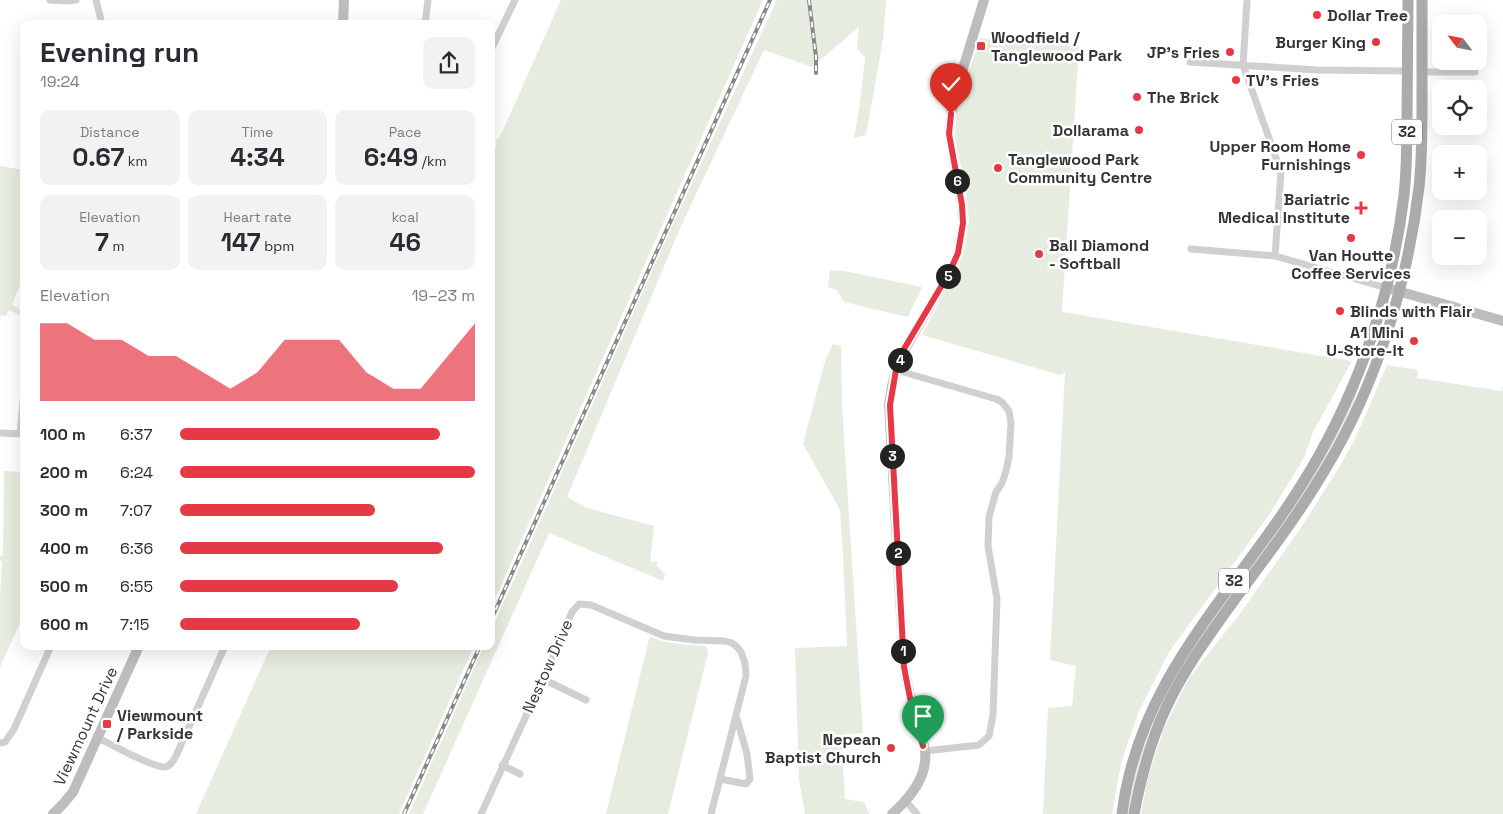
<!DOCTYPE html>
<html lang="en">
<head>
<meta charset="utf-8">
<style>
  :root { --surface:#fff; --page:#f2f2f3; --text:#2b2b33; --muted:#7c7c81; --accent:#e63946 }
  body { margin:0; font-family:"Space Grotesk",sans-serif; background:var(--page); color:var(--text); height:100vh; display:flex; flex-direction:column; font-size:19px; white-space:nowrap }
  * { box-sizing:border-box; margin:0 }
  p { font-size:16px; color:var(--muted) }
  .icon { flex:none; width:28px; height:28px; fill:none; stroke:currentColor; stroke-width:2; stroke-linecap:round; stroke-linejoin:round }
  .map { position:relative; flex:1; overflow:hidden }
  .side { position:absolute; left:20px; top:20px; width:475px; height:630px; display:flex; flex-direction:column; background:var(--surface); border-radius:10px; box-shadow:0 5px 20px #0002 }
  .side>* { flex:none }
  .needle { width:32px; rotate:302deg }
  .fabs { position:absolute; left:1432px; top:15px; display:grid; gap:10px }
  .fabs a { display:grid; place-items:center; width:55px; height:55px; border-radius:10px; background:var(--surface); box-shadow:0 5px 20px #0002; font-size:25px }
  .pin { position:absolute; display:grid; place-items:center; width:42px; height:42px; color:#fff; margin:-51px -21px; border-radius:50% 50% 50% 0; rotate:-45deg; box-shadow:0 0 5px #0007 }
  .pin .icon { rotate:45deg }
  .km { position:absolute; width:25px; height:25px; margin:-12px; border-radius:50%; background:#222; color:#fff; font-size:14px; line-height:25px; text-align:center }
  .round { display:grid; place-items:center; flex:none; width:52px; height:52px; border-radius:10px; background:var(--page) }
  .headline { display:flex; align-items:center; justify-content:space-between; height:85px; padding:0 20px }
  h1 { font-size:28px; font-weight:800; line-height:38px }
  .stats { display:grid; grid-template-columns:repeat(3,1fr); gap:8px; height:85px; padding:5px 20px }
  .stats div { display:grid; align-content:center; border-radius:10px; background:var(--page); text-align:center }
  .stats b { font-size:25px; font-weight:800 }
  .stats small { font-size:14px; font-weight:400 }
  .stats p { font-size:14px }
  .chart { height:140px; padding:10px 20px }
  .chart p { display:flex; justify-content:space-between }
  .chart svg { width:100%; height:90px; margin-top:5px; fill:var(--accent); opacity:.7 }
  ul { padding:0 20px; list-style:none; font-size:16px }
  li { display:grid; grid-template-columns:80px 60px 1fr; align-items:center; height:38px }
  li i { height:12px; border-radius:6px; background:var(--accent) }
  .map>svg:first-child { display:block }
  .green { fill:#e6ecdf }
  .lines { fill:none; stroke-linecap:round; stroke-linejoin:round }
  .street { stroke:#d0d0d0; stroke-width:7 }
  .secondary { stroke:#bdbdbd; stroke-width:10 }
  .primary { stroke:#ababab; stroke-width:11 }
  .rail-casing { stroke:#888; stroke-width:4 }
  .rail { stroke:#fff; stroke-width:2; stroke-dasharray:5.5; stroke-linecap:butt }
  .route-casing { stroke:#fff; stroke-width:10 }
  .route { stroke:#e63946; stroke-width:6 }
  .poi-dot { fill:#e63946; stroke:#fff; stroke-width:2 }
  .labels { text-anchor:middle; stroke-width:5; stroke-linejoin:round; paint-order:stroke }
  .shield { fill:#fff; stroke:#707070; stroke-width:1 }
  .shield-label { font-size:15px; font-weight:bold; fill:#333 }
  .poi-label { font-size:16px; font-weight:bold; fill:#333; stroke:#fff; text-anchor:start }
  .street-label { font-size:16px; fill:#333; stroke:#fff }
</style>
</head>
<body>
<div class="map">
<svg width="1503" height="814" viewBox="0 0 1503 814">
  <rect width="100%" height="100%" fill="#fff"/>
  <!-- green -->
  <g class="green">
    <polygon points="561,0 763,0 491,608 491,157 496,146 496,140 500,137"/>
    <polygon points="777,0 886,0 883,39 866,135 854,138 860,102 865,57 857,49 859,27 812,67 764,50 681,226 567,497 587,508 654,526 650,562 657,561 657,566 665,574 663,581 549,533 423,814 409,814 484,646 491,646 491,631 673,224"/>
    <polygon points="980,38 1079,46 1062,312 1352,361 1313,432 1304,458 1269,515 1169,652 1139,711 1121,763 1112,814 1043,814 1048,708 1072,706 1076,666 1050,660 1065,372 1060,375 922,335 941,298 956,272 965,249 969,221 966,190 955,137 957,107"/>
    <polygon points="0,166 24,170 24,276 12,305 24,311 24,317 9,310 6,316 1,315 0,319"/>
    <polygon points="830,270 844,271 922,287 908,317 844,302 837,290 828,287"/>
    <polygon points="833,344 841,346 842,406 863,733 841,735 845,799 864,802 870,814 805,814 799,779 795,648 847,646 843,556 840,510 803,444 825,361"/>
    <polygon points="1387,365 1418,370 1417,378 1502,391 1503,385 1503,814 1141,814 1148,777 1164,728 1189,678 1239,615 1298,532 1337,471 1355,439"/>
    <polygon points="1357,386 1359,387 1350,413 1314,480 1183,666 1130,814 1126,814 1132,777 1163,694"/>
    <polygon points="4,471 24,472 24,614 0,667 0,595 2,561 0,561 0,556 3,556"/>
    <path d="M651,637C668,644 687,645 706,646L708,653L668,814H606L649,639Z"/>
    <polygon points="271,646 474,646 399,814 196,814"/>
  </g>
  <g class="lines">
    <!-- street -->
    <g class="street">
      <polyline points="50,0 68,1 76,0"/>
      <polyline points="96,0 102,24"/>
      <polyline points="1247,0 1243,65 1281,172 1275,256"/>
      <polyline points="425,24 428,0"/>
      <polyline points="491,50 515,0"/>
      <polyline points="1190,62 1318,70 1408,71"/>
      <polyline points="1422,72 1475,72"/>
      <polyline points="1191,249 1275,256 1387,288"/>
      <polyline points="896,370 996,399 1002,402 1009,411 1011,423 1009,457 1006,471 1002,483 996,492 989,517 988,546 997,599 993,715 989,736 979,745 925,751"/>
      <polyline points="0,433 23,434"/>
      <polyline points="20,434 24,390"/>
      <polyline points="543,679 586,700"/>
      <path d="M98,738C111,744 153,768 165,767C171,766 173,761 176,756L225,646"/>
      <polyline points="0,743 5,742 14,729 51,646"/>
      <polyline points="502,765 520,774"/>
      <polyline points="720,779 746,784 750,779 747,754 737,719"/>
      <polyline points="906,801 917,814"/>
      <polyline points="481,814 543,679 572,612 579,604 591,605 664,636 694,640 725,641 732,643 737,647 741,652 745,663 746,676 711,814"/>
    </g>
    <!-- secondary -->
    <g class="secondary">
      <polyline points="343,24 344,0"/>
      <polyline points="1387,288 1503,321"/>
      <polyline points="53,814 63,804 73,792 139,646"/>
      <path d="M892,814C910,798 928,777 925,751C923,739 919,728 915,716C911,700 907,683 904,667L889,405L892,386L896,370L905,349L948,275L958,253L963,223L962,205L949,134L951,114L955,95L984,0"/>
    </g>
    <!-- primary -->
    <g class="primary">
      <path d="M1122,814C1139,673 1242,586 1310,471C1359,389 1393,290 1404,195C1407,169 1407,142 1407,116C1407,77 1408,39 1408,0"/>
      <path d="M1134,814C1141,777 1150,742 1166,708C1184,669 1210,634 1235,599C1267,556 1299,514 1326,468C1376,385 1408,283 1419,187C1422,160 1422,133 1422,107C1422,71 1422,36 1422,0"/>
    </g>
    <defs>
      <g id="rail">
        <polyline points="809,0 816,57 816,73"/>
        <polyline points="491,620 770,0"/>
        <polyline points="404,814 480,646"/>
      </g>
    </defs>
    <!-- rail casing -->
    <use href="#rail" class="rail-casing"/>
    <!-- rail -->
    <use href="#rail" class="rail"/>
  </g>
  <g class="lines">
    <defs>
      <polyline id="route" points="923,746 910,698 904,667 890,405 896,370 904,349 948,275 958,253 963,223 962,205 949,134 951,114"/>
    </defs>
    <!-- route casing -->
    <use href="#route" class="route-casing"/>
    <!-- route -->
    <use href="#route" class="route"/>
  </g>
  <!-- markers -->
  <g class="poi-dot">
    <circle cx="1317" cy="15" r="5"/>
    <circle cx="1376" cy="42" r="5"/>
    <rect x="976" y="41" width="10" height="10" rx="2.5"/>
    <circle cx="1230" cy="52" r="5"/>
    <circle cx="1236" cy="80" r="5"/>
    <circle cx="1137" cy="97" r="5"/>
    <circle cx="1139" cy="130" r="5"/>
    <circle cx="1361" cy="155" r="5"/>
    <circle cx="998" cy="168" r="5"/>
    <path d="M1358.5 200.5h5v5h5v5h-5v5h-5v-5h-5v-5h5z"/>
    <circle cx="1351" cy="238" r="5"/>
    <circle cx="1039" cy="254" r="5"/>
    <circle cx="1340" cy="311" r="5"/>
    <circle cx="1414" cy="341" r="5"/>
    <rect x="102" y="719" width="10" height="10" rx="2.5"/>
    <circle cx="891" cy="748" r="5"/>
  </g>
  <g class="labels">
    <!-- shield labels -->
    <g class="shield">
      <rect x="1392" y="119.5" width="30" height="25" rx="4"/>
      <rect x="1219" y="568.5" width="30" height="25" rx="4"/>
    </g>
    <g class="shield-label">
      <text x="1407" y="137">32</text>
      <text x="1234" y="586">32</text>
    </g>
    <!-- poi labels -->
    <g class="poi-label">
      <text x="1327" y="21">Dollar Tree</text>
      <text x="991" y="43">Woodfield /<tspan x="991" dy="18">Tanglewood Park</tspan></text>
      <text x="1366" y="48" text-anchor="end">Burger King</text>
      <text x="1220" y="58" text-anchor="end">JP's Fries</text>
      <text x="1246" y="86">TV's Fries</text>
      <text x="1147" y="103">The Brick</text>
      <text x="1129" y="136" text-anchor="end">Dollarama</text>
      <text x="1351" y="152" text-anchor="end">Upper Room Home<tspan x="1351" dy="18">Furnishings</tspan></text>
      <text x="1008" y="165">Tanglewood Park<tspan x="1008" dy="18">Community Centre</tspan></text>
      <text x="1350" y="205" text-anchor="end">Bariatric<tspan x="1350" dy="18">Medical Institute</tspan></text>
      <text x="1049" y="251">Ball Diamond<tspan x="1049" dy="18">- Softball</tspan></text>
      <text x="1351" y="261" text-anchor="middle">Van Houtte<tspan x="1351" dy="18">Coffee Services</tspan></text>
      <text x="1350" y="317">Blinds with Flair</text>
      <text x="1404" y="338" text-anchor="end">A1 Mini<tspan x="1404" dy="18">U-Store-It</tspan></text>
      <text x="117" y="721">Viewmount<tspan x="117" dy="18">/ Parkside</tspan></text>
      <text x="881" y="745" text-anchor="end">Nepean<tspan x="881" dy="18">Baptist Church</tspan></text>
    </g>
    <!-- street labels -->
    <g class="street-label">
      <text transform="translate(547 666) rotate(-66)" y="6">Nestow Drive</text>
      <text transform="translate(85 726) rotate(-65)" y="6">Viewmount Drive</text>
    </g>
  </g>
</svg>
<div class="fabs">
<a><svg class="needle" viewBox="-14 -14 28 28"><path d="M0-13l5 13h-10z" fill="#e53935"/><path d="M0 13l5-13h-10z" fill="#7c7c81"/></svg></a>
<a><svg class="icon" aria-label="locate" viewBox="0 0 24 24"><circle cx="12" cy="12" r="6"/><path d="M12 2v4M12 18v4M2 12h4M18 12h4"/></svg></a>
<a>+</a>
<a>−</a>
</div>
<div class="pin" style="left:923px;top:746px;background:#1e9e55"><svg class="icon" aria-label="arrive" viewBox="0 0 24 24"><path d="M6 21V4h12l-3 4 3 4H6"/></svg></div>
<div class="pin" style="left:951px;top:114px;background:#d93025"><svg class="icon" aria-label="check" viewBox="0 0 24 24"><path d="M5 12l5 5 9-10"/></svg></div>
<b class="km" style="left:903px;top:651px">1</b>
<b class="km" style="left:898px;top:553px">2</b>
<b class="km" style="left:892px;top:456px">3</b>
<b class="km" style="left:900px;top:360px">4</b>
<b class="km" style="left:948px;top:276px">5</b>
<b class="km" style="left:957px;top:181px">6</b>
<section class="side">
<div class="headline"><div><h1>Evening run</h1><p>19:24</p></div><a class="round"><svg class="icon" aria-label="share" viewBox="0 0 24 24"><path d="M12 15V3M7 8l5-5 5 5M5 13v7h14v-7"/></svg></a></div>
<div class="stats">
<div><p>Distance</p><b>0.67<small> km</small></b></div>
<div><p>Time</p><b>4:34</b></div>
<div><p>Pace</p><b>6:49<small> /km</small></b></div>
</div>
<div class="stats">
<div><p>Elevation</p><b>7<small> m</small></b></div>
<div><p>Heart rate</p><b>147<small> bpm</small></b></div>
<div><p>kcal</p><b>46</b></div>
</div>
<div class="chart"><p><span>Elevation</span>19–23 m</p>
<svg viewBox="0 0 160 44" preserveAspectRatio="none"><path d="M0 44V6L10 6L20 14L30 14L40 22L50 22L60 30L70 38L80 30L90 14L100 14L110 14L120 30L130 38L140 38L150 22L160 6V44z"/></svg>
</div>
<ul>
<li><b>100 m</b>6:37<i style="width:88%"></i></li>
<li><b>200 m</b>6:24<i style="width:100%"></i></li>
<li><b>300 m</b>7:07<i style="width:66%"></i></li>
<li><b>400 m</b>6:36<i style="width:89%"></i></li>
<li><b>500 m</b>6:55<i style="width:74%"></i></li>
<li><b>600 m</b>7:15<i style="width:61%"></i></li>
</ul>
</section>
</div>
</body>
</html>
